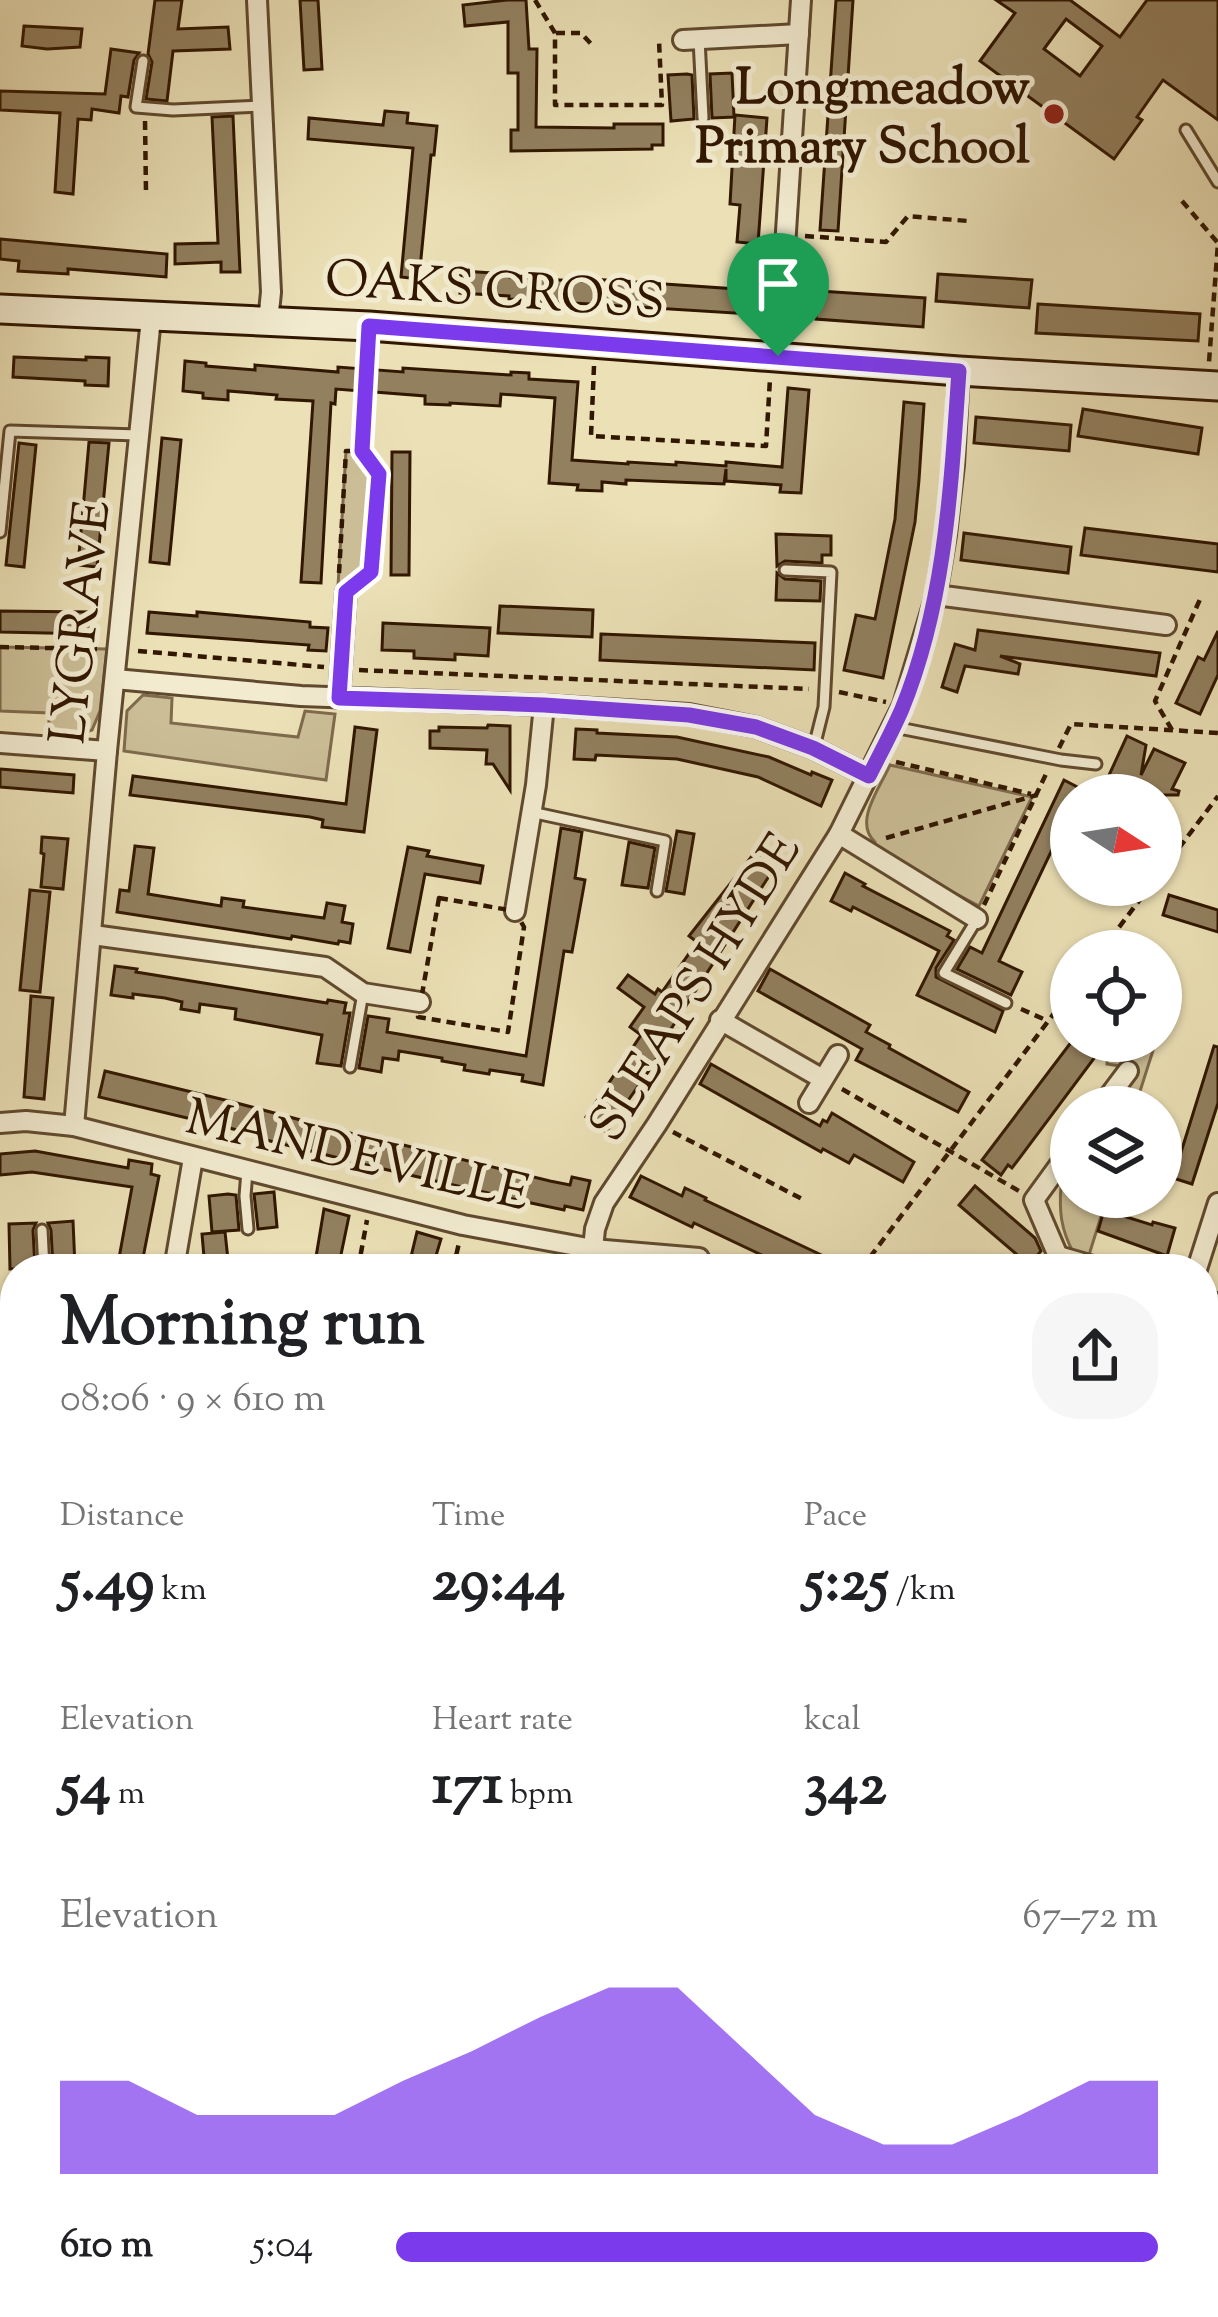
<!DOCTYPE html>
<html lang="en">
<head>
<meta charset="utf-8">
<style>
  :root { --surface:#fff; --page:#f6f6f6; --text:#202124; --muted:#757577; --accent:#7c3aed }
  body { margin:0; font-family:"Sorts Mill Goudy",serif; background:var(--page); color:var(--text); height:100vh; display:flex; flex-direction:column; font-size:45px; white-space:nowrap }
  * { box-sizing:border-box; margin:0 }
  p { font-size:39px; color:var(--muted) }
  .icon { flex:none; width:66px; height:66px; fill:none; stroke:currentColor; stroke-width:2; stroke-linecap:round; stroke-linejoin:round }
  .map { position:relative; flex:1; overflow:hidden }
  .panel { position:absolute; left:0px; top:1254px; width:1218px; height:1065px; display:flex; flex-direction:column; background:var(--surface); border-radius:48px 48px 0 0; box-shadow:0 3px 9px #0004 }
  .panel>* { flex:none }
  .needle { width:78px; rotate:102deg }
  .tools { position:absolute; left:1050px; top:774px; display:grid; gap:24px }
  .tools a { display:grid; place-items:center; width:132px; height:132px; border-radius:50%; background:var(--surface); box-shadow:0 3px 9px #0004; font-size:60px }
  .pin { position:absolute; display:grid; place-items:center; width:102px; height:102px; color:#fff; margin:-123px -51px; border-radius:50% 50% 50% 0; rotate:-45deg; box-shadow:0 0 12px #0007 }
  .pin .icon { rotate:45deg }
  .round { display:grid; place-items:center; flex:none; width:126px; height:126px; border-radius:48px; background:var(--page) }
  .head { display:flex; align-items:center; justify-content:space-between; height:204px; padding:0 60px }
  h1 { font-size:66px; font-weight:800; line-height:90px }
  .metrics { display:grid; grid-template-columns:repeat(3,1fr); gap:18px; height:204px; padding:12px 60px }
  .metrics div { display:grid; align-content:center }
  .metrics b { font-size:60px; font-weight:800 }
  .metrics small { font-size:33px; font-weight:400 }
  .metrics p { font-size:33px }
  .chart { height:336px; padding:24px 60px }
  .chart p { display:flex; justify-content:space-between }
  .chart svg { width:100%; height:216px; margin-top:12px; fill:var(--accent); opacity:.7 }
  ul { padding:0 60px; list-style:none; font-size:39px }
  li { display:grid; grid-template-columns:192px 144px 1fr; align-items:center; height:90px }
  li i { height:30px; border-radius:15px; background:var(--accent) }
  .map>svg:first-child { display:block }
  .green { fill:#cbbe97; stroke:#7e6a4c; stroke-width:3 }
  .lines { fill:none; stroke-linecap:round; stroke-linejoin:round }
  .stream { stroke:#7b6748; stroke-width:6 }
  .building { fill:#92805f; stroke:#311700; stroke-width:3; fill-rule:evenodd }
  .lane-casing { stroke:#60492e; stroke-width:15 }
  .street-casing { stroke:#60492e; stroke-width:24 }
  .secondary-casing { stroke:#311700; stroke-width:33 }
  .highway-casing { stroke:#311700; stroke-width:39 }
  .path { stroke:#311700; stroke-width:4.5; stroke-dasharray:9 6; stroke-linecap:butt }
  .lane { stroke:#f2ebd0; stroke-width:9 }
  .street { stroke:#f2ebd0; stroke-width:18 }
  .secondary { stroke:#f2ebd0; stroke-width:27 }
  .highway { stroke:#ebe0b6; stroke-width:33 }
  .route-casing { stroke:#fff; stroke-width:24 }
  .route { stroke:#7c3aed; stroke-width:15 }
  .poi-dot { fill:#8f2418; stroke:#f2ebd0; stroke-width:4.5 }
  .labels { text-anchor:middle; stroke-width:10; stroke-linejoin:round; paint-order:stroke }
  .poi-label { font-size:51px; font-weight:bold; fill:#311700; stroke:#f2ebd0; text-anchor:end }
  .street-label { font-size:51px; fill:#311700; stroke:#f2ebd0 }
</style>
</head>
<body>
<div class="map">
<svg width="1218" height="2317" viewBox="0 0 1218 2317">
  <rect width="100%" height="100%" fill="#ebe0b6"/>
  <filter id="stains"><feTurbulence type="fractalNoise" baseFrequency=".00167" numOctaves="4"/><feColorMatrix values="0 0 0 0 .2 0 0 0 0 .09 0 0 0 0 .02 0 0 0 .5 -.17"/></filter>
  <radialGradient id="worn" r=".72"><stop offset=".6" stop-color="#630" stop-opacity="0"/><stop offset="1" stop-color="#630" stop-opacity=".3"/></radialGradient>
  <!-- green -->
  <g class="green">
    <polygon points="346,451 360,451 379,476 371,572 346,592 338,586"/>
    <polygon points="0,647 107,649 100,711 92,730 77,735 49,734 49,713 0,711"/>
    <polygon points="143,695 172,698 171,723 298,737 305,711 335,714 326,780 124,751 127,711"/>
    <path d="M890,765L1032,797L979,906L875,851V842C853,822 880,788 890,765Z"/>
    <polygon points="1125,1041 1156,1041 1135,1107 1121,1107 1133,1068 1107,1064 1108,1052"/>
    <path d="M1061,1186L1071,1194V1197H1107L1089,1255L1073,1252C1061,1229 1059,1212 1061,1186Z"/>
    <polygon points="1203,1495 1218,1497 1218,2078 1203,2096"/>
    <polygon points="0,1747 15,1748 15,2304 976,2304 978,2317 0,2317"/>
    <polygon points="1218,2139 1218,2308 1203,2298 1203,2157"/>
    <polygon points="1080,2304 1142,2304 1155,2317 1071,2317"/>
  </g>
  <g class="lines">
    <!-- stream -->
    <polyline class="stream" points="0,1922 15,1920"/>
  </g>
  <!-- building -->
  <g class="building">
    <polygon points="155,0 182,0 178,29 228,27 230,49 173,51 167,101 146,99 152,62 148,54"/>
    <polygon points="300,0 318,0 322,69 304,70"/>
    <polygon points="507,0 526,0 529,49 537,49 536,127 614,128 614,124 663,124 663,145 652,145 652,149 511,151 511,130 518,130 518,73 508,73 508,22 465,26 463,5"/>
    <polygon points="836,0 853,0 838,231 820,230"/>
    <path d="M996,0H1070L1120,37L1147,0H1218V120L1163,80L1137,117L1142,120L1114,159L980,61L1015,13ZM1066,19L1102,46L1080,76L1044,49Z"/>
    <polygon points="24,26 82,29 80,47 47,49 22,46"/>
    <polygon points="111,49 139,53 134,60 128,97 121,96 119,113 92,109 91,120 78,119 73,194 55,192 60,113 0,110 0,91 105,94"/>
    <polygon points="732,73 734,117 712,118 710,74"/>
    <polygon points="687,74 692,75 694,119 671,121 668,75"/>
    <polygon points="385,111 408,113 407,123 437,126 434,155 431,155 419,279 401,277 413,148 308,139 309,118 383,125"/>
    <polygon points="735,115 767,118 758,244 737,242 740,205 730,204"/>
    <polygon points="233,116 240,272 221,272 221,262 175,264 175,244 218,243 212,117"/>
    <polygon points="0,239 167,254 166,277 68,269 68,274 18,271 19,261 0,259"/>
    <polygon points="461,271 510,274 510,277 593,282 593,279 751,290 750,314 509,299 509,296 460,293"/>
    <polygon points="938,274 1032,280 1029,308 936,301"/>
    <polygon points="819,291 925,298 923,327 816,319"/>
    <polygon points="1038,304 1200,314 1198,341 1036,333"/>
    <polygon points="14,357 86,360 86,357 109,358 108,386 85,385 85,381 13,377"/>
    <polygon points="185,361 206,363 206,366 255,370 255,365 338,372 338,367 403,372 403,368 511,375 511,372 529,373 529,379 578,382 572,460 628,464 628,462 676,465 676,462 726,466 726,462 782,467 788,388 809,390 801,493 780,492 781,485 726,481 726,469 724,484 626,480 626,484 602,482 602,491 577,490 578,485 549,483 555,398 501,394 500,406 450,403 450,405 425,404 425,396 336,389 335,404 331,403 321,583 301,582 313,401 276,399 277,395 228,391 228,400 203,398 203,393 183,391"/>
    <polygon points="904,402 924,404 919,480 915,522 883,678 844,670 856,615 875,619 895,519"/>
    <polygon points="1083,409 1202,428 1198,454 1078,436"/>
    <polygon points="976,417 1071,425 1069,451 974,443"/>
    <polygon points="162,438 181,440 169,564 150,562"/>
    <polygon points="89,442 109,443 97,567 78,565"/>
    <polygon points="19,443 36,445 24,567 6,565"/>
    <polygon points="392,452 410,452 409,575 391,575"/>
    <polygon points="1085,528 1218,544 1218,572 1081,555"/>
    <polygon points="964,533 1071,547 1068,573 961,560"/>
    <polygon points="776,534 831,536 831,555 822,555 822,563 785,561 777,566"/>
    <polygon points="777,573 785,579 821,581 820,601 776,600"/>
    <polygon points="500,606 593,610 592,637 498,633"/>
    <polygon points="0,611 91,612 91,634 0,632"/>
    <polygon points="149,612 197,616 197,612 310,622 310,627 328,628 326,651 308,650 309,645 147,633"/>
    <polygon points="383,623 490,628 488,656 455,654 455,660 414,658 414,651 382,650"/>
    <polygon points="978,630 1160,653 1156,676 1000,656 1020,664 1018,674 965,666 957,692 942,687 955,644 975,650"/>
    <polygon points="1218,631 1218,675 1200,714 1176,703 1198,657 1204,660"/>
    <polygon points="601,634 815,643 814,670 600,660"/>
    <polygon points="488,725 510,726 510,790 493,764 486,764 487,750 430,748 430,731 439,731 439,727 487,728"/>
    <polygon points="355,727 377,730 364,832 322,827 323,820 310,817 130,795 133,776 346,804"/>
    <polygon points="576,729 597,730 597,733 677,737 769,757 811,775 812,772 832,780 821,806 758,777 677,759 596,755 595,760 574,759"/>
    <polygon points="1127,736 1146,745 1141,775 1154,749 1185,763 1172,789 1179,791 1178,795 1124,795 1104,786"/>
    <polygon points="0,769 74,775 73,793 0,787"/>
    <polygon points="1064,780 1081,789 1078,795 1071,795 1071,810 999,961 1022,972 1011,995 957,969 970,947 982,953"/>
    <polygon points="561,828 582,832 575,878 585,880 572,952 564,951 543,1085 522,1081 523,1075 490,1070 489,1074 464,1070 465,1065 442,1061 442,1058 399,1051 398,1060 383,1058 381,1072 359,1068 368,1016 389,1019 387,1032 526,1056"/>
    <polygon points="677,831 694,834 684,894 666,891"/>
    <polygon points="42,837 68,839 63,889 41,887 44,854 41,853"/>
    <polygon points="629,842 655,848 648,888 622,885"/>
    <polygon points="135,846 154,848 148,894 221,906 222,898 244,901 243,907 324,918 327,903 345,906 342,922 353,924 350,943 339,941 338,944 292,936 291,939 117,912 120,890 129,891"/>
    <polygon points="408,847 429,851 427,856 483,866 480,883 425,874 410,952 388,948"/>
    <polygon points="759,847 778,862 671,1029 673,1030 659,1049 661,1051 648,1072 606,1132 586,1117 641,1035 630,1027 644,1007 618,988 628,975 655,994 658,989 662,992 697,942 689,936"/>
    <polygon points="845,873 865,884 863,886 950,931 947,936 954,940 936,968 936,977 1003,1011 995,1032 917,995 939,951 853,907 851,911 831,901"/>
    <polygon points="30,890 50,892 40,992 20,990"/>
    <polygon points="1169,895 1218,910 1218,932 1163,915"/>
    <polygon points="115,966 137,969 136,972 327,1003 328,1000 346,1003 344,1013 350,1013 341,1066 317,1063 322,1035 235,1019 236,1009 200,1004 199,1012 181,1009 182,1002 165,998 133,994 133,998 111,995"/>
    <polygon points="770,969 870,1025 866,1032 890,1045 889,1048 969,1092 958,1112 856,1060 862,1049 758,991"/>
    <polygon points="31,996 53,998 44,1099 24,1097"/>
    <polygon points="1072,1041 1107,1041 1012,1168 1008,1165 1001,1175 982,1160"/>
    <polygon points="1214,1046 1218,1047 1218,1103 1192,1184 1173,1178"/>
    <polygon points="711,1064 820,1126 823,1120 827,1122 832,1113 914,1162 903,1182 854,1155 849,1163 823,1149 821,1152 700,1084"/>
    <polygon points="105,1071 229,1101 395,1145 395,1143 550,1181 570,1185 572,1177 590,1181 583,1210 565,1206 564,1210 531,1203 375,1167 254,1137 254,1134 99,1097"/>
    <polygon points="35,1151 128,1168 129,1160 152,1164 151,1174 159,1176 142,1263 119,1258 132,1187 32,1172 0,1175 0,1154"/>
    <polygon points="641,1176 682,1196 685,1188 706,1198 705,1200 851,1269 791,1269 694,1223 692,1227 630,1197"/>
    <polygon points="975,1186 1035,1238 1041,1251 1029,1265 959,1205"/>
    <polygon points="274,1192 277,1227 258,1229 254,1194"/>
    <polygon points="228,1194 236,1195 239,1230 212,1232 209,1196"/>
    <polygon points="324,1209 349,1216 338,1269 314,1269"/>
    <polygon points="1104,1210 1152,1225 1153,1222 1175,1228 1167,1256 1098,1231"/>
    <polygon points="73,1221 75,1267 53,1268 51,1230 48,1223"/>
    <polygon points="36,1223 33,1230 35,1268 10,1269 9,1224"/>
    <polygon points="225,1232 229,1269 205,1269 202,1234"/>
    <polygon points="417,1232 441,1239 432,1269 408,1269"/>
  </g>
  <g class="lines">
    <defs>
      <g id="lane">
        <polyline points="699,39 703,118"/>
        <polyline points="143,61 136,107 173,110 262,106"/>
        <polyline points="1186,130 1218,182"/>
        <polyline points="0,532 10,431 138,435"/>
        <polyline points="785,570 831,572 824,707 814,747"/>
        <polyline points="894,727 1061,760 1096,764"/>
        <polyline points="531,812 665,841 657,891"/>
        <polyline points="977,919 944,973 1006,1003"/>
        <polyline points="350,1067 363,993"/>
        <polyline points="247,1171 245,1196 248,1229"/>
        <polyline points="42,1230 44,1269"/>
        <polyline points="1203,2208 1218,2221"/>
      </g>
      <g id="street">
        <polyline points="257,0 271,292 268,322"/>
        <polyline points="683,40 799,34"/>
        <polyline points="778,355 801,0"/>
        <polyline points="936,595 1166,625"/>
        <polyline points="115,679 301,696 544,705 689,714 756,727 813,748 869,776"/>
        <polyline points="339,698 346,592"/>
        <polyline points="0,743 107,751"/>
        <polyline points="839,834 977,919"/>
        <polyline points="515,911 536,785 544,705"/>
        <polyline points="93,935 325,967 363,993 420,1002"/>
        <polyline points="720,1020 821,1078"/>
        <polyline points="809,1103 838,1055"/>
        <polyline points="1101,1107 1128,1071"/>
        <polyline points="0,1123 26,1121 74,1126 463,1225 593,1249 699,1258"/>
        <polyline points="74,1126 107,751 151,318"/>
        <polyline points="593,1249 595,1229 604,1203 657,1124 839,834 903,705 936,595 946,535 954,465 959,371"/>
        <polyline points="1058,1256 1103,1269"/>
        <polyline points="171,1269 176,1257 193,1158"/>
        <polyline points="1052,1269 1058,1256 1034,1200 1071,1149"/>
        <polyline points="1197,1269 1218,1203"/>
        <polyline points="1203,1299 1218,1304"/>
        <polyline points="0,1317 15,1314"/>
        <polyline points="0,1663 15,1656"/>
        <polyline points="1028,2317 1041,2304"/>
      </g>
      <g id="secondary">
        <polyline points="0,309 369,326 959,371 1218,386"/>
        <polyline points="1203,2135 1218,2115"/>
        <polyline points="1167,2304 1179,2317"/>
      </g>
      <g id="highway">
        <polyline points="1203,1467 1218,1470"/>
        <polyline points="0,1489 15,1485"/>
      </g>
    </defs>
    <!-- lane casing -->
    <use href="#lane" class="lane-casing"/>
    <!-- street casing -->
    <use href="#street" class="street-casing"/>
    <!-- secondary casing -->
    <use href="#secondary" class="secondary-casing"/>
    <!-- highway casing -->
    <use href="#highway" class="highway-casing"/>
    <!-- path -->
    <g class="path">
      <polyline points="535,0 555,33 555,105 662,105 659,41"/>
      <polyline points="556,33 581,33 593,46"/>
      <polyline points="145,121 146,193"/>
      <polyline points="1182,201 1218,243 1209,362"/>
      <polyline points="805,236 886,242 908,216 968,221"/>
      <polyline points="594,366 591,436 766,446 770,379"/>
      <polyline points="339,573 346,451 362,451"/>
      <polyline points="360,581 371,572 379,474 362,451 367,351"/>
      <polyline points="0,647 97,649"/>
      <polyline points="138,651 324,667"/>
      <polyline points="359,670 809,689"/>
      <polyline points="839,692 886,702"/>
      <polyline points="1172,730 1155,701 1201,597"/>
      <polyline points="1059,748 1071,724 1218,733"/>
      <polyline points="896,762 1031,794"/>
      <polyline points="886,838 1037,795"/>
      <polyline points="1161,872 1218,796"/>
      <polygon points="439,898 515,911 524,927 508,1032 418,1017"/>
      <polyline points="984,905 1046,774"/>
      <polyline points="1101,951 1151,885"/>
      <polyline points="1021,1009 1048,1021"/>
      <polyline points="842,1089 1019,1191"/>
      <polyline points="673,1132 806,1201"/>
      <polyline points="716,1256 744,1269"/>
      <polyline points="358,1269 367,1220"/>
      <polyline points="453,1269 459,1243"/>
      <polyline points="861,1269 1071,991"/>
      <polyline points="1203,1419 1218,1420"/>
      <polyline points="0,1443 15,1440"/>
      <polyline points="0,1536 15,1580"/>
      <polyline points="0,1758 15,1759"/>
      <polyline points="0,1904 15,1903"/>
      <polyline points="0,1954 15,1952"/>
      <polyline points="1203,2027 1218,2017"/>
    </g>
    <!-- lane -->
    <use href="#lane" class="lane"/>
    <!-- street -->
    <use href="#street" class="street"/>
    <!-- secondary -->
    <use href="#secondary" class="secondary"/>
    <!-- highway -->
    <use href="#highway" class="highway"/>
  </g>
  <g class="lines">
    <defs>
      <path id="route" d="M369,326L959,371C951,485 946,601 902,709C892,732 880,754 869,776L813,748L756,727L689,715L544,705L339,698L346,592L371,572L379,474L362,451Z"/>
    </defs>
    <!-- route casing -->
    <use href="#route" class="route-casing"/>
    <!-- route -->
    <use href="#route" class="route"/>
  </g>
  <!-- markers -->
  <circle class="poi-dot" cx="1054" cy="114" r="12"/>
  <g class="labels">
    <!-- poi labels -->
    <g class="poi-label">
      <text x="1030" y="103">Longmeadow<tspan x="1030" dy="59">Primary School</tspan></text>
    </g>
    <!-- street labels -->
    <g class="street-label">
      <text transform="translate(495 288) rotate(4)" y="18">OAKS CROSS</text>
      <text transform="translate(78 622) rotate(-84)" y="18">LYGRAVE</text>
      <text transform="translate(693 986) rotate(-58)" y="18">SLEAPS HYDE</text>
      <text transform="translate(358 1153) rotate(13)" y="18">MANDEVILLE</text>
    </g>
  </g>
  <rect width="100%" height="100%" filter="url(#stains)"/>
  <rect width="100%" height="100%" fill="url(#worn)"/>
</svg>
<div class="tools">
<a><svg class="needle" viewBox="-14 -14 28 28"><path d="M0-13l5 13h-10z" fill="#e53935"/><path d="M0 13l5-13h-10z" fill="#757577"/></svg></a>
<a><svg class="icon" aria-label="locate" viewBox="0 0 24 24"><circle cx="12" cy="12" r="6"/><path d="M12 2v4M12 18v4M2 12h4M18 12h4"/></svg></a>
<a><svg class="icon" aria-label="layers" viewBox="0 0 24 24"><path d="M12 4l9 5-9 5-9-5zM3 14l9 5 9-5"/></svg></a>
</div>
<div class="pin" style="left:778px;top:356px;background:#1e9e55"><svg class="icon" aria-label="arrive" viewBox="0 0 24 24"><path d="M6 21V4h12l-3 4 3 4H6"/></svg></div>
<section class="panel">
<div class="head"><div><h1>Morning run</h1><p>08:06 · 9 × 610 m</p></div><a class="round"><svg class="icon" aria-label="share" viewBox="0 0 24 24"><path d="M12 15V3M7 8l5-5 5 5M5 13v7h14v-7"/></svg></a></div>
<div class="metrics">
<div><p>Distance</p><b>5.49<small> km</small></b></div>
<div><p>Time</p><b>29:44</b></div>
<div><p>Pace</p><b>5:25<small> /km</small></b></div>
</div>
<div class="metrics">
<div><p>Elevation</p><b>54<small> m</small></b></div>
<div><p>Heart rate</p><b>171<small> bpm</small></b></div>
<div><p>kcal</p><b>342</b></div>
</div>
<div class="chart"><p><span>Elevation</span>67–72 m</p>
<svg viewBox="0 0 160 44" preserveAspectRatio="none"><path d="M0 44V25L10 25L20 32L30 32L40 32L50 25L60 19L70 12L80 6L90 6L100 19L110 32L120 38L130 38L140 32L150 25L160 25V44z"/></svg>
</div>
<ul>
<li><b>610 m</b>5:04<i style="width:100%"></i></li>
</ul>
</section>
</div>
</body>
</html>
